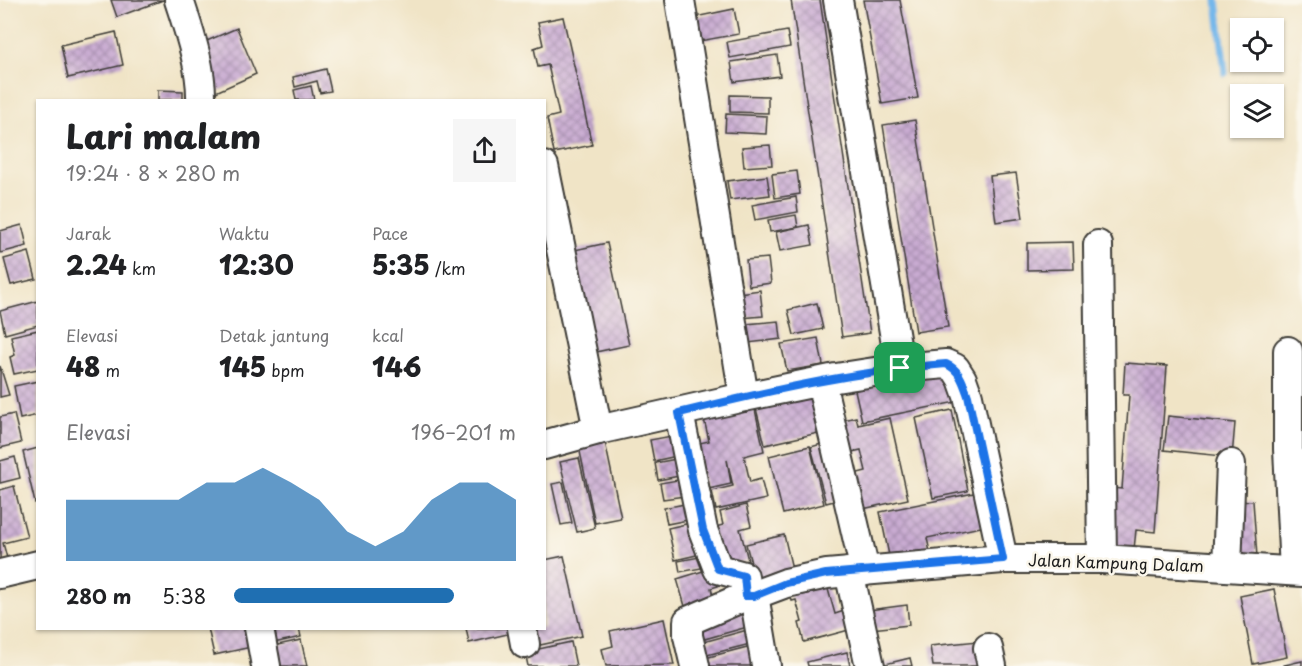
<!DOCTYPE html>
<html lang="id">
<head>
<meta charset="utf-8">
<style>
  :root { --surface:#fff; --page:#f6f6f6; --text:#202124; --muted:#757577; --accent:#1f6fb2 }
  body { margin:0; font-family:"Playpen Sans",sans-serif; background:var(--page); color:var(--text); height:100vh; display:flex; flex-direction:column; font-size:22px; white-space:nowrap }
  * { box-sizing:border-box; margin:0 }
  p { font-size:20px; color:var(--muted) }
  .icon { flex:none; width:33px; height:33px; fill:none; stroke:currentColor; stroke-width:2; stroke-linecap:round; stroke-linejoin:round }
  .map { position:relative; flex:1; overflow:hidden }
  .sheet { position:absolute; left:36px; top:99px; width:510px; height:531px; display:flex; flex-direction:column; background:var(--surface); border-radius:0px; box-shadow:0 2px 4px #0004 }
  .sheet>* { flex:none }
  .buttons { position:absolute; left:1230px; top:18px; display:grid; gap:12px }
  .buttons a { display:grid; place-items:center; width:54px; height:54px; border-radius:0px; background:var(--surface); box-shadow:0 2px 4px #0004; font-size:30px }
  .pin { position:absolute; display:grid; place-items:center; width:51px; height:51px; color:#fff; margin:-26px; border-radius:12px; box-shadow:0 3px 9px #0006 }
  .round { display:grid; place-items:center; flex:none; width:63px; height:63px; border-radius:0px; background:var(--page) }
  .head { display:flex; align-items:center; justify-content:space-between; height:102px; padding:0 30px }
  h1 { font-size:33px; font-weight:800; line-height:45px }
  .metrics { display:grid; grid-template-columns:repeat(3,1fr); gap:9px; height:102px; padding:6px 30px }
  .metrics div { display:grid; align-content:center }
  .metrics b { font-size:26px; font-weight:800 }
  .metrics small { font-size:16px; font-weight:400 }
  .metrics p { font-size:16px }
  .chart { height:168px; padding:12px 30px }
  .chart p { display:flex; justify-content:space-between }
  .chart svg { width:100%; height:108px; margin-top:6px; fill:var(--accent); opacity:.7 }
  ul { padding:0 30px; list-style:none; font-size:20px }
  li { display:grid; grid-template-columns:96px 72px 1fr; align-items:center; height:45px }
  li i { height:15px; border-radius:8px; background:var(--accent) }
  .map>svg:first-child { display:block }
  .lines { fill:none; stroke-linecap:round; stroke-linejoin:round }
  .stream { stroke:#75b7ea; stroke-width:7 }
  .building { fill:url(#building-cross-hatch) }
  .minor-casing { stroke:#3c3a36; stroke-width:32 }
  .minor { stroke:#fff; stroke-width:28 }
  .route-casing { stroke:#fff; stroke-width:12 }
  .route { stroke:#1a73e8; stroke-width:8 }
  .labels { text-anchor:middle; stroke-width:5; stroke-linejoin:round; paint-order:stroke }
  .street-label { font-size:16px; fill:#1c1c1c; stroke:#fbf7ec }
</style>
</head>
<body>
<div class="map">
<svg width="1302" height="666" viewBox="0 0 1302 666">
  <defs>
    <pattern id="building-cross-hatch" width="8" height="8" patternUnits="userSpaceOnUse" patternTransform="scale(1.5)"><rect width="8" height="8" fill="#c9abd2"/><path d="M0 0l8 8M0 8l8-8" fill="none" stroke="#a28aaa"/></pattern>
  </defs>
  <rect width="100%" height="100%" fill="#fbf7ec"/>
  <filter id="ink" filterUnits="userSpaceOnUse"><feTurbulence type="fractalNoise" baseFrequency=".0167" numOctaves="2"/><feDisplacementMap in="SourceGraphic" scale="12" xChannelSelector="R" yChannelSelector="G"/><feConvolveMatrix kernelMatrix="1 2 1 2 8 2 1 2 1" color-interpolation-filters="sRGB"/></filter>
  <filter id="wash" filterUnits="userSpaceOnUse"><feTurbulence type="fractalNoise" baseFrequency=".008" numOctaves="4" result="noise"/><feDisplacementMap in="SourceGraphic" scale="24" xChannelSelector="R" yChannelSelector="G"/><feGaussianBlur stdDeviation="1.35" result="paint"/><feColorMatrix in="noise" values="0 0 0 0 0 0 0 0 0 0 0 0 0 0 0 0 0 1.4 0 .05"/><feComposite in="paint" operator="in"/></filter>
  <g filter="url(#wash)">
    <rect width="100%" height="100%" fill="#f0e4c6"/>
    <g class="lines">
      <!-- stream -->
      <polyline class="stream" points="1217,0 1225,73"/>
    </g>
    <g id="blocks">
      <!-- building -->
      <g class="building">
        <polygon points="111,0 163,0 117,17"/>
        <polygon points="791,0 820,0 870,333 842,337"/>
        <polygon points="863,0 900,0 918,98 882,104"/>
        <polygon points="734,9 739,34 700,41 695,17"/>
        <polygon points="563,17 592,145 554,153 547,118 559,115 548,65 538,67 534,48 543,45 538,22"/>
        <polygon points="237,28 256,74 216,92 203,63 202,43"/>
        <polygon points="787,31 790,47 730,58 727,42"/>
        <polygon points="116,32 123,65 68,78 61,45"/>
        <polygon points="777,55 780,76 734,82 731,62"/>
        <polygon points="326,69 331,91 320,93 317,81 295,87 293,77"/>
        <polygon points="311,86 314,100 296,100 294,90"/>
        <polygon points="158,90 183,91 183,100 158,100"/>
        <polygon points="730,95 768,96 768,113 730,112"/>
        <polygon points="726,114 767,116 766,134 725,132"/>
        <polygon points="915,120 948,327 916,332 883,125"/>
        <polygon points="770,145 772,165 744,167 742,147"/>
        <polygon points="797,171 800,194 775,198 772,174"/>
        <polygon points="1016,173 1023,218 996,222 990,176"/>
        <polygon points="767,176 770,195 730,200 727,181"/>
        <polygon points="796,197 798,212 755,220 752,205"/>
        <polygon points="796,215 798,227 770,232 768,220"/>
        <polygon points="22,225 27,246 0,253 0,231"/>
        <polygon points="809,225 813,245 780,251 776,232"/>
        <polygon points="1073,242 1074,269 1027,270 1027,243"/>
        <polygon points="607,243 629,345 591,353 570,251"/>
        <polygon points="29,252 36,279 11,285 4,259"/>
        <polygon points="768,258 771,283 749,286 746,260"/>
        <polygon points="760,290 763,316 741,318 739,293"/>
        <polygon points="38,301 38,325 5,334 0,311"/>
        <polygon points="817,303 823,329 794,335 788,310"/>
        <polygon points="779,321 781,339 748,343 746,324"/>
        <polygon points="38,330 38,369 14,374 10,357 15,355 11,336"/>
        <polygon points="818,338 823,365 787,371 781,344"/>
        <polygon points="1125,363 1167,366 1155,532 1136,530 1134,549 1107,547 1111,488 1122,489 1129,395 1123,395"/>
        <polygon points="0,366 9,395 0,397"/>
        <polygon points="955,371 961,401 862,421 855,390"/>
        <polygon points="38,381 38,415 20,419 14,386"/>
        <polygon points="817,386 827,431 765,445 754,400"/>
        <polygon points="754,405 764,451 744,456 750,482 761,479 766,499 716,510 712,491 733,486 727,460 731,484 704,490 695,444 709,441 704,419"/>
        <polygon points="952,410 968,491 933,498 916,418"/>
        <polygon points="14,414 21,443 0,448 0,417"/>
        <polygon points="1168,416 1235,423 1232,457 1164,450"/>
        <polygon points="856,417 858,425 890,418 908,499 858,510 850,475 866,471 864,463 861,450 847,453 840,421"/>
        <polygon points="682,434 686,454 654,461 650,440"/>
        <polygon points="604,437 621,518 595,523 578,442"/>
        <polygon points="828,442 842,499 826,503 811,447"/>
        <polygon points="810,446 824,504 783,514 769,456"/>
        <polygon points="38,448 38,502 35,503 23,452"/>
        <polygon points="15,457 20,478 0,483 0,461"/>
        <polygon points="687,457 690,474 658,480 655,463"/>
        <polygon points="579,458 595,528 577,532 560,462"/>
        <polygon points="689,478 692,495 663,499 660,483"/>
        <polygon points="563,482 572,523 561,525 552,484"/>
        <polygon points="14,486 27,537 3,543 7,558 0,560 0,490"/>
        <polygon points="979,492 986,526 927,538 930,552 890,560 880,512"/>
        <polygon points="1253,501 1257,557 1233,558 1236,502"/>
        <polygon points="690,503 693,519 667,524 664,508"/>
        <polygon points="746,505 751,526 740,529 748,560 721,567 712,528 723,525 720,512"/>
        <polygon points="695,522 701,554 675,560 668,528"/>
        <polygon points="784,535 793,573 756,582 746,544"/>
        <polygon points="564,556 582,636 531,647 527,628 544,628 544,560"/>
        <polygon points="705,556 707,567 680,572 678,561"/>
        <polygon points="713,568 718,586 711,588 715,604 687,613 677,579"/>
        <polygon points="824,575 835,614 844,611 849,630 804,642 799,623 802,622 796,600 792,601 788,585"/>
        <polygon points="1274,589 1287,657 1253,664 1240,596"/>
        <polygon points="907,605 909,625 871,629 869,610"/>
        <polygon points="747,610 751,626 701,640 696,624"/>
        <polygon points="664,619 674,665 606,666 602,649 613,646 610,631"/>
        <polygon points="208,628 253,628 256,646 214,655"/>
        <polygon points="266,628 299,628 301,637 269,644"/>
        <polygon points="466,628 516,628 516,632 469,643"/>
        <polygon points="751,629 754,643 699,657 696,644"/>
        <polygon points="301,640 307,666 272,666 268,647"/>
        <polygon points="978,641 981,666 933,666 930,646"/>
        <polygon points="571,642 576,666 528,666 525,652"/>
        <polygon points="755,645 761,666 702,666 701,659"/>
        <polygon points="847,652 850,666 808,666 807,662"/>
        <polygon points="910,658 912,666 881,666 881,665"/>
        <polygon points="1302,661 1302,666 1284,666 1284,665"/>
      </g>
    </g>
  </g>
  <g filter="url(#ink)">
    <use href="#blocks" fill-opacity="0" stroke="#3c3a36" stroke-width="1.5"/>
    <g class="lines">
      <defs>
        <g id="minor">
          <path d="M179,0C189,31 202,68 201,100"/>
          <polyline points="680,0 744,397"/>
          <polyline points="838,0 900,368"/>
          <polyline points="544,166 598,430"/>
          <polyline points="1098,245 1102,559"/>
          <polyline points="1288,351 1288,449 1294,571"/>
          <polyline points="821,382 865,571"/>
          <polyline points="679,413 703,530 718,569 744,576 746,596"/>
          <polyline points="544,445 598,430 744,397 836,378 900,368 946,364 955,368 962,379 968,396 1003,559"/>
          <polyline points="1227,567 1231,464"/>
          <polyline points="849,572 870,666"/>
          <polyline points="0,574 38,565"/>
          <polyline points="259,628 266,666"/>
          <polyline points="522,628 525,644"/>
          <polyline points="988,648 992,666"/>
          <polyline points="695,666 688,636 688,621 746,596 754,595"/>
          <polyline points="766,666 754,595 786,583 827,574 1003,559 1102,559 1302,572"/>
        </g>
      </defs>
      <!-- minor casing -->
      <use href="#minor" class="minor-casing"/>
      <!-- minor -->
      <use href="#minor" class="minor"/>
    </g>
  </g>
  <g class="lines" filter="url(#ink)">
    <defs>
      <path id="route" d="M946,364C960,370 963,382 968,396L1003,559L826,574L786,583L754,596H746L744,576L718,569L703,530L679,413C767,391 856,371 946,364Z"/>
    </defs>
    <!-- route casing -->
    <use href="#route" class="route-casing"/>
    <!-- route -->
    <use href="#route" class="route"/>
  </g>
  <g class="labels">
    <!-- street labels -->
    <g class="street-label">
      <text transform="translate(1116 563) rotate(2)" y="6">Jalan Kampung Dalam</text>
    </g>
  </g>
</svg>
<div class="buttons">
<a><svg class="icon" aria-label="locate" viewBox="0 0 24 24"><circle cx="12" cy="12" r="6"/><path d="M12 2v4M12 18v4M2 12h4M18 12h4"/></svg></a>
<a><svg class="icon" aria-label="layers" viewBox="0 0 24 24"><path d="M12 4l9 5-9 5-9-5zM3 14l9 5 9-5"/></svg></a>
</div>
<div class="pin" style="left:900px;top:368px;background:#1e9e55"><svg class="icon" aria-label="arrive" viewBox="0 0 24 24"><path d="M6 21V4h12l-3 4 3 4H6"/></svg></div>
<section class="sheet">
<div class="head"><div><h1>Lari malam</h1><p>19:24 · 8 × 280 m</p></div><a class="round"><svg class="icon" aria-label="share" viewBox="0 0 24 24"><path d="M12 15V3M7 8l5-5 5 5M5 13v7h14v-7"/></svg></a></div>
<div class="metrics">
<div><p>Jarak</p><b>2.24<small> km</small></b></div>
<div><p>Waktu</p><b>12:30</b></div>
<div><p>Pace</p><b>5:35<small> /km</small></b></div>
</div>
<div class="metrics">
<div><p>Elevasi</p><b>48<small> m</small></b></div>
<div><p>Detak jantung</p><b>145<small> bpm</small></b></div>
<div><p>kcal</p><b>146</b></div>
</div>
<div class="chart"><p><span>Elevasi</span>196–201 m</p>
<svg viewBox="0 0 160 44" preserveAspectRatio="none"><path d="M0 44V19L10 19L20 19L30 19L40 19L50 12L60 12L70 6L80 12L90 19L100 32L110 38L120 32L130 19L140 12L150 12L160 19V44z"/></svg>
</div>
<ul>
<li><b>280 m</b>5:38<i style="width:78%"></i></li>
</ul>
</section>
</div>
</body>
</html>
